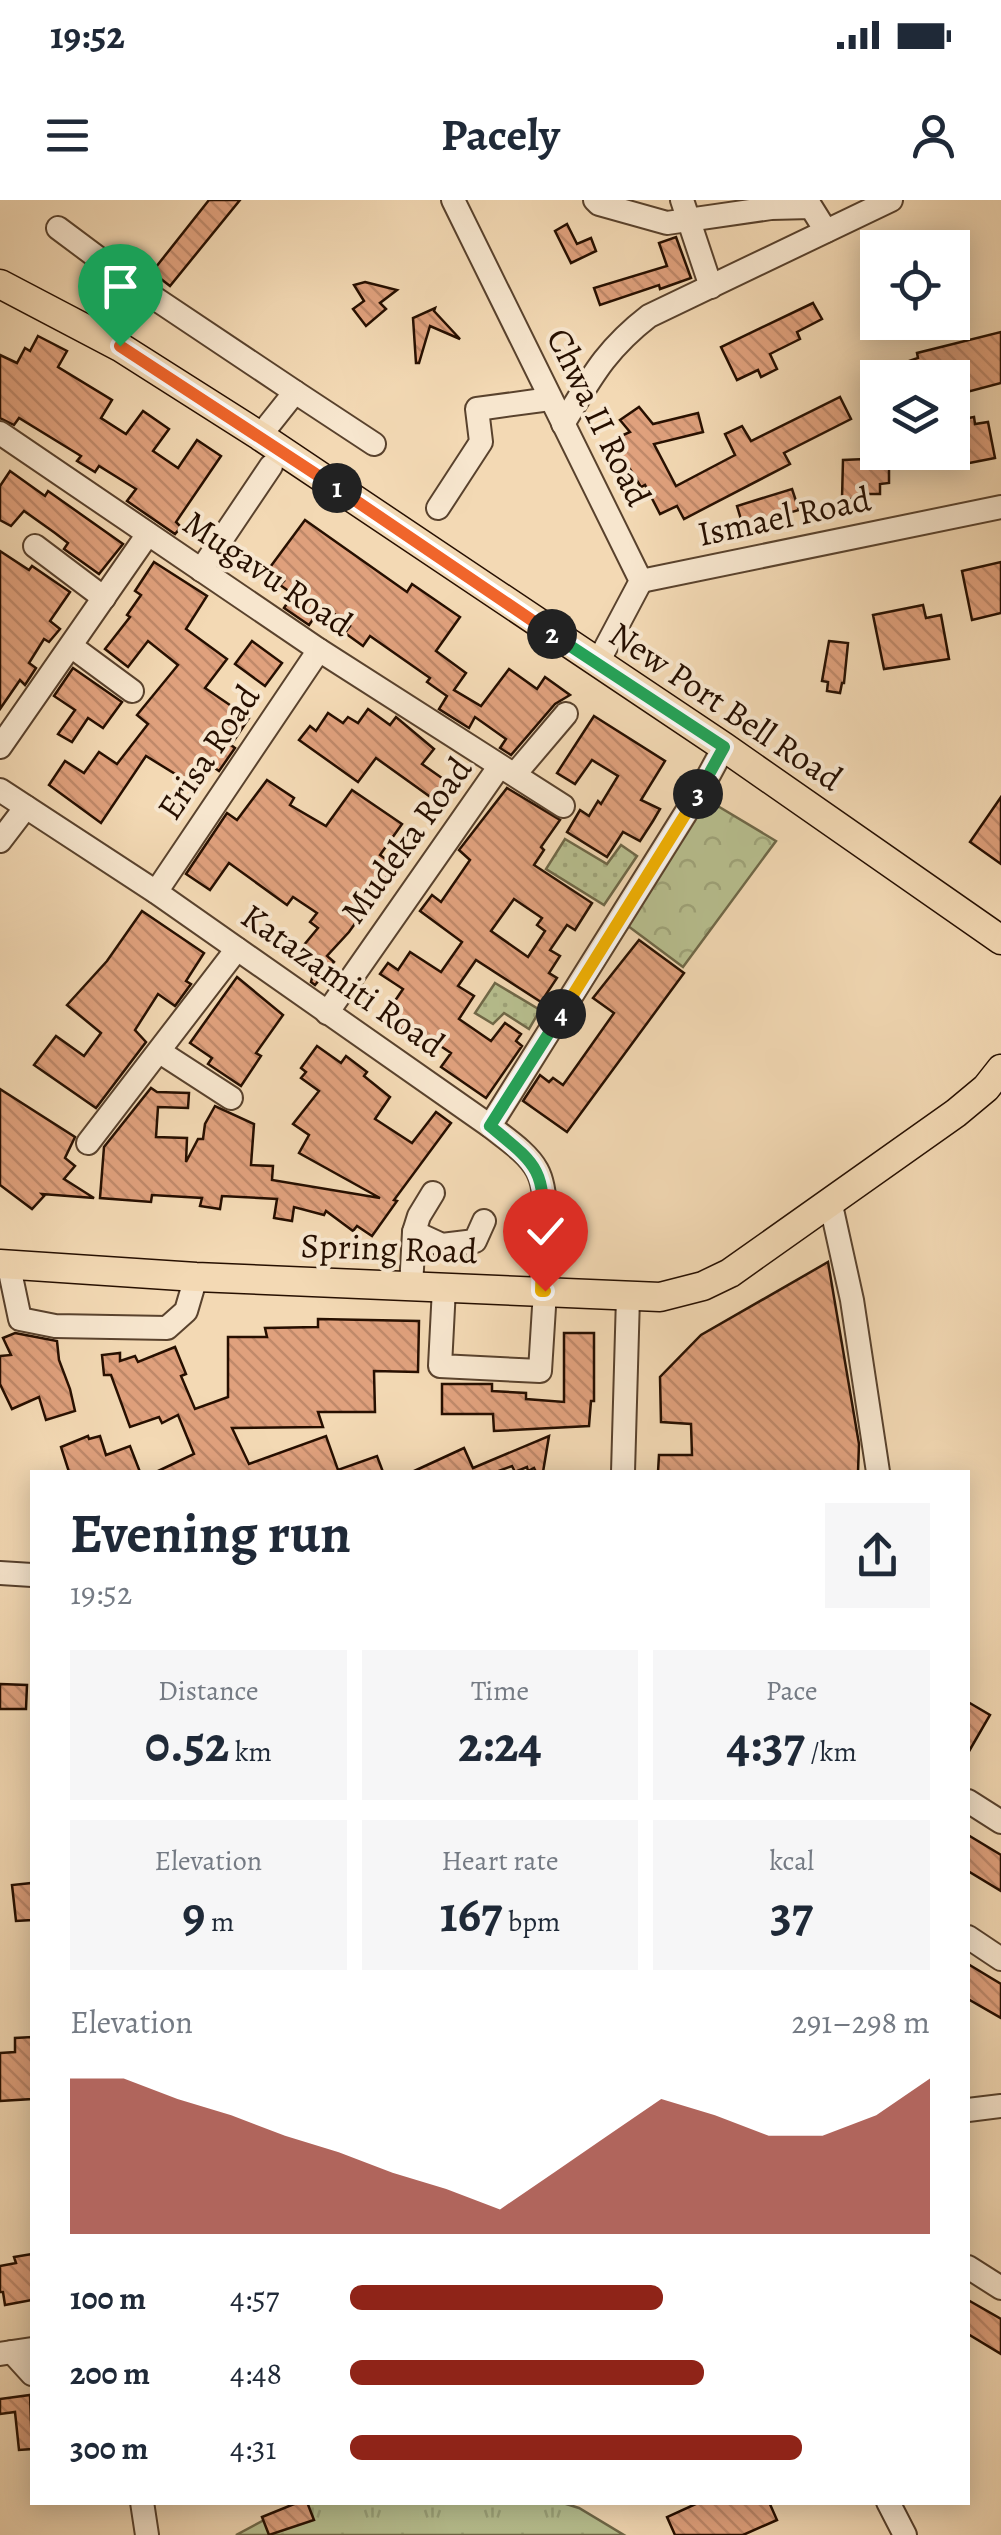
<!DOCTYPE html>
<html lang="en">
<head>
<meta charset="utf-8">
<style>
  :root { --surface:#fff; --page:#f6f6f7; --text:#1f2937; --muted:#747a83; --accent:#8f2418 }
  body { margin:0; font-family:Alegreya,serif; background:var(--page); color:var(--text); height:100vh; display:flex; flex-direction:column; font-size:38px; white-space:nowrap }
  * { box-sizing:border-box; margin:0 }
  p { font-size:32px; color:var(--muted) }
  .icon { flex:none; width:55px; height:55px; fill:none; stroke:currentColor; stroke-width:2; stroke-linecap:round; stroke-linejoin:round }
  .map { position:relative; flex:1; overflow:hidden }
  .drawer { position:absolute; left:30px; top:1270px; width:940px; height:1035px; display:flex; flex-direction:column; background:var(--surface); border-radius:0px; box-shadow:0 5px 25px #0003 }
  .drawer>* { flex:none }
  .tools { position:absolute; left:860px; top:30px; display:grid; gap:20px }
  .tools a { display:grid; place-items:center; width:110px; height:110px; border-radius:0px; background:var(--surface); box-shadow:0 5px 25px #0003; font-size:50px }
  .pin { position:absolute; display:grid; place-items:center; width:85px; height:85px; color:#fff; margin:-102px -42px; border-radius:50% 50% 50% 0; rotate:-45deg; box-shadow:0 0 10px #0007 }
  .pin .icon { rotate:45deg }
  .km { position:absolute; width:50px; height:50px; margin:-25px; border-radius:50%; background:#222; color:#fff; font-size:28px; line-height:50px; text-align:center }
  .round { display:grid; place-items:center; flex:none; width:105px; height:105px; border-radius:0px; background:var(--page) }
  .overview { display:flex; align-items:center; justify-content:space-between; height:170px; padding:0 40px }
  h1 { font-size:55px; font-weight:700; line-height:75px }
  .metrics { display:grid; grid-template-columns:repeat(3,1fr); gap:15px; height:170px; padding:10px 40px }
  .metrics div { display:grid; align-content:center; border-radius:0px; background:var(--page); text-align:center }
  .metrics b { font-size:50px; font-weight:700 }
  .metrics small { font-size:28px; font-weight:400 }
  .metrics p { font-size:28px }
  .chart { height:280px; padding:20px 40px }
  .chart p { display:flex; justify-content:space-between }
  .chart svg { width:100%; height:180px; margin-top:10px; fill:var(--accent); opacity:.7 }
  ul { padding:0 40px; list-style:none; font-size:32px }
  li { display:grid; grid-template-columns:160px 120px 1fr; align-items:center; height:75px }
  li i { height:25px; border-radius:12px; background:var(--accent) }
  .status { display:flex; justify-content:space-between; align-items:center; height:70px; padding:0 50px; background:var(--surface); direction:ltr }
  .status svg { height:28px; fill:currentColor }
  header { display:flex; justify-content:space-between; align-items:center; height:130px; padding:0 40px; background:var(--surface); font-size:45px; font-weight:700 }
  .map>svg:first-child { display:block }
  .grass { fill:url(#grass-tufts); stroke:#6f6848; stroke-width:2.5 }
  .forest { fill:url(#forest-crowns); stroke:#6f6848; stroke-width:2.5 }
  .garden { fill:url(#garden-dots); stroke:#6f6848; stroke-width:2.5 }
  .building { fill:url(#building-back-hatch); stroke:#260f00; stroke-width:2.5; fill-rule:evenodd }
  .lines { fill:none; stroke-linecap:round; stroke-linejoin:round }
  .minor-casing { stroke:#59422d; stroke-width:26 }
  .major-casing { stroke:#260f00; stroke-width:31 }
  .minor { stroke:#f7e6ce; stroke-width:22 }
  .major { stroke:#f3d9b4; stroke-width:28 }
  .split-1-casing { stroke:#fff; stroke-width:20 }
  .split-2-casing { stroke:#fff; stroke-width:20 }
  .split-3-casing { stroke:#fff; stroke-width:20 }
  .split-4-casing { stroke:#fff; stroke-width:20 }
  .split-5-casing { stroke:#fff; stroke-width:20 }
  .split-6-casing { stroke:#fff; stroke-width:20 }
  .split-1 { stroke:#f0652b; stroke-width:12 }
  .split-2 { stroke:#f0652b; stroke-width:12 }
  .split-3 { stroke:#22a559; stroke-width:12 }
  .split-4 { stroke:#f5b400; stroke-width:12 }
  .split-5 { stroke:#22a559; stroke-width:12 }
  .split-6 { stroke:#f5b400; stroke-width:12 }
  .labels { text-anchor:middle; stroke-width:8; stroke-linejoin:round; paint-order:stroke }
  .street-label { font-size:35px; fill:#260f00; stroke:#f7e6ce }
</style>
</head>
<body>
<div class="status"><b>19:52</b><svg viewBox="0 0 49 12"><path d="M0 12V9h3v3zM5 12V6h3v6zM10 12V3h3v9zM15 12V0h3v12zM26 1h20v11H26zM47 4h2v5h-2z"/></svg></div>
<header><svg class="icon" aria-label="menu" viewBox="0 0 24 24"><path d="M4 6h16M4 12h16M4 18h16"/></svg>Pacely<svg class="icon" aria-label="person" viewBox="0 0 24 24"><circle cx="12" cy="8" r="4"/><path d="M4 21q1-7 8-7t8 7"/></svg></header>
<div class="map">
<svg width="1001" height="2335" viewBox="0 0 1001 2335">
  <defs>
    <pattern id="grass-tufts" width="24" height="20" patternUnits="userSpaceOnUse" patternTransform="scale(2.5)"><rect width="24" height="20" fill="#b8c090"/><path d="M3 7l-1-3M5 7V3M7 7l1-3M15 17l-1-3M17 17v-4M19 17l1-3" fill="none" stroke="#9ea47a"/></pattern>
    <pattern id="forest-crowns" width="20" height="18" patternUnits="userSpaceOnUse" patternTransform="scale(2.5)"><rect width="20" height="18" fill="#b8c090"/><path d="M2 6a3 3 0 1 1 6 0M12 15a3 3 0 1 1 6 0" fill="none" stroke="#9ea47a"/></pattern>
    <pattern id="garden-dots" width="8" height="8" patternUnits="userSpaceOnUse" patternTransform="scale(2.5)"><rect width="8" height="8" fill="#b8c090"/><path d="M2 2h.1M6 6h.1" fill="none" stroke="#9ea47a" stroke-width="1.8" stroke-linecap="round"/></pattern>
    <pattern id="building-back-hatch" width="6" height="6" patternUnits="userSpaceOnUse" patternTransform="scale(2.5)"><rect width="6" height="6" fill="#e0a17d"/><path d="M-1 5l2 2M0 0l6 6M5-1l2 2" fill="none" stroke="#c0896a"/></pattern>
  </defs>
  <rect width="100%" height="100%" fill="#f3d9b4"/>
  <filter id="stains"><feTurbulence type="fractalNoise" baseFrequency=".002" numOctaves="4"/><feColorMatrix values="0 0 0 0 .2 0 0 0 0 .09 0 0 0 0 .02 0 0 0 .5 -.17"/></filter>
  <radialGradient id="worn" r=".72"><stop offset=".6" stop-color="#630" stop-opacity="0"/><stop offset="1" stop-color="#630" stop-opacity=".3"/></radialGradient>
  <!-- grass -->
  <polygon class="grass" points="298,2302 563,2303 579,2308 624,2335 236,2335"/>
  <!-- forest -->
  <polygon class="forest" points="706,599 776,641 683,767 624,723"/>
  <!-- garden -->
  <g class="garden">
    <polygon points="565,639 607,664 621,645 637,656 604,705 546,669"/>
    <polygon points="495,783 540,810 529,829 504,813 493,824 475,813"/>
  </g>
  <!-- building -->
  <g class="building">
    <polygon points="209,0 240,0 170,86 152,72"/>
    <polygon points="567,24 577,44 591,38 596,51 571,63 555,31"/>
    <polygon points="676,37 691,78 660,89 659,85 600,105 594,88 667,66 659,43"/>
    <polygon points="365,82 397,90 380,103 386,109 366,126 353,109 364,101 354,85"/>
    <polygon points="813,103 822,119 797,132 800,139 770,154 777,169 761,177 758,170 737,180 721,147"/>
    <polygon points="435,108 434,111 460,139 430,126 419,163 416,163 413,118"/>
    <polygon points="1001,132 1001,183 952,196 952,167 904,178 900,164 918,158 917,153"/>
    <polygon points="38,136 67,151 58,167 112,200 101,218 126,234 143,211 169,229 153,251 178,268 197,240 221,256 176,322 181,327 175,334 127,301 136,289 99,266 95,272 77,261 81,256 19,218 14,225 0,218 0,155 17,163 25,148 30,151"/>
    <polygon points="840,197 851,219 784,253 790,264 684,319 677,306 660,314 645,285 641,287 612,240 630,232 620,220 639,207 653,224 698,213 703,232 654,244 676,286 735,255 725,234 742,226 751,241"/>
    <polygon points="974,217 975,224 988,222 995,258 959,265 955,245 952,245 952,221"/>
    <polygon points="865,259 865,267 889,266 889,283 880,284 880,294 858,294 858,299 842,299 843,260"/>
    <polygon points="10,271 45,296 48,291 123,344 99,374 64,349 68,343 55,333 24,311 11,326 0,320 0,286"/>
    <polygon points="792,289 799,310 743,326 737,306"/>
    <polygon points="305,320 407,392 412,384 460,417 436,451 466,473 454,490 481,506 509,469 537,489 545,477 570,495 555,504 511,555 500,548 506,539 475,517 469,528 439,509 447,496 427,482 430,478 370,436 363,446 345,433 350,426 323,405 309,425 284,408 293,394 280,385 284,381 268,370"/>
    <polygon points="0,351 29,370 32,366 70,392 50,421 60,429 49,442 44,439 29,463 36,468 25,485 20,480 0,509"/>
    <polygon points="154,362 207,396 186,429 227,459 205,488 249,518 231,545 235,548 219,571 212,566 198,588 146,556 101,623 49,585 65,561 84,573 99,552 117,564 148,524 137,515 178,465 148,441 128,467 105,449 130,417 127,415 141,395 135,391"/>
    <polygon points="1001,362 1001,413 972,420 962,371"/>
    <polygon points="923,405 926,418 941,415 949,459 884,469 873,415"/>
    <polygon points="252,441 282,463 265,486 235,464"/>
    <polygon points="829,441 848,443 844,483 842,483 840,493 827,491 828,482 822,481"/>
    <polygon points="73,468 122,502 103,528 88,518 72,542 58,534 75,510 54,496"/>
    <polygon points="368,509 390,525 396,517 434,549 422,564 449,583 436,601 376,558 358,582 299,540 310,526 316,531 328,513 343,523 348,517 358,523"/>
    <polygon points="594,516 665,561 641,600 660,609 653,621 640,641 623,632 607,657 567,632 580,610 589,616 598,601 601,604 618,576 592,560 575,584 557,573"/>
    <polygon points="267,580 294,598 290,605 326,626 352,590 402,624 380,655 395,666 355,716 359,718 349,732 327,756 334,762 315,785 311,782 314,770 311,774 296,761 301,753 299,751 318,728 310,722 317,713 293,697 287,705 229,663 210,690 186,674 227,613 237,620"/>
    <path d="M507,588L560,620L541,647L544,650L534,665L592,703L575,730L567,725L550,750L560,756L549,773L557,778L541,802L476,760L458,786L474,796L459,819L491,841L505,823L521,834L516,841L522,846L486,898L441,867L451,853L409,825L405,831L384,817L403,789L380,774L388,763L398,770L410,752L441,772L462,742L420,711L432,695L441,702L470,660L459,650ZM514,699L542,718L537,725L545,731L528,757L491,731Z"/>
    <polygon points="1001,597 1001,664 970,642"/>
    <polygon points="142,711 204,753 186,781 191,784 175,806 158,794 135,830 146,842 96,908 34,865 56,836 84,856 101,833 67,805 107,761"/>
    <polygon points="639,740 684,773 567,932 523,901 540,875 549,882 553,878 563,885 578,864 614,813 593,798"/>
    <polygon points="237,777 283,815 256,853 261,856 241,886 208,864 212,858 190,843"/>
    <polygon points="317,846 341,863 346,856 367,872 364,876 390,897 375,919 412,943 436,912 451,923 394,1000 397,1001 372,1036 357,1026 353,1031 326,1011 324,1015 294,1007 292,1021 274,1018 277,999 222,996 220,1009 200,1006 202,998 152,995 151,1002 100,998 104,947 151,888 157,892 189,893 188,908 158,907 156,937 187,938 186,962 198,939 203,939 205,924 215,906 254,924 251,965 273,966 272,980 380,998 299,953 309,935 293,924 319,891 301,878 306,872 301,868"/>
    <polygon points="0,889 75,937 65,958 75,966 64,979 94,998 42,994 44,996 32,1009 0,985"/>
    <polygon points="828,1062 859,1244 858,1272 658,1272 659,1255 692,1255 691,1224 661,1222 660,1177 701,1135"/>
    <polygon points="318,1119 419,1121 418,1172 374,1171 375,1212 318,1212 323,1227 232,1228 249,1264 326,1236 338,1270 377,1256 383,1272 156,1272 194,1254 178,1215 162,1223 159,1217 130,1227 111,1175 104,1175 102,1155 120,1153 120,1161 135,1156 138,1162 175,1147 186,1174 181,1176 195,1209 228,1197 228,1137 267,1137 265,1128 318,1127"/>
    <polygon points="15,1133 57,1141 59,1160 70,1189 75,1211 46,1220 39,1197 12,1209 0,1184 0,1156 11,1155 3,1138"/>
    <polygon points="564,1133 594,1133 594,1201 591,1201 589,1226 494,1231 493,1214 442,1214 442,1184 492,1184 492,1191 526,1193 526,1199 564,1202"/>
    <polygon points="88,1236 89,1239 100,1236 106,1255 130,1246 140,1272 69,1272 61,1247"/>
    <polygon points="549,1236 543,1272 536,1272 534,1268 528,1271 527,1267 515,1272 512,1266 496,1272 412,1272 464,1248 473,1268"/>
    <polygon points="0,1484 27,1485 26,1509 0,1509"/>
    <polygon points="968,1502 990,1515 968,1553"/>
    <polygon points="968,1635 1001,1655 1001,1691 968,1671"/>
    <polygon points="32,1683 32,1720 16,1721 12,1685"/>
    <polygon points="968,1764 1001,1784 1001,1818 968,1799"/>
    <polygon points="32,1837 32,1899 0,1901 0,1853 15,1852 15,1838"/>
    <polygon points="32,2054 32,2100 5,2105 3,2092 0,2092 0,2066 16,2063 14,2057"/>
    <polygon points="968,2100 1001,2119 1001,2154 968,2134"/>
    <polygon points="30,2195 32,2249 19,2250 15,2212 0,2214 0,2199"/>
    <polygon points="299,2302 307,2302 314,2320 269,2335 262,2317"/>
    <polygon points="700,2302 769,2302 777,2320 743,2335 675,2335 667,2317"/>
  </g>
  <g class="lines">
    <defs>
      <g id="minor">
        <polyline points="453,0 641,381 597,464"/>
        <polyline points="595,0 599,4 667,23 771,8 811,7 826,31"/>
        <polyline points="682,0 711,87"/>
        <polyline points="58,28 129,81 295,192"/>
        <path d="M563,224C591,178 605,150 649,116L891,0"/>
        <polyline points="0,233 319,450 563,606"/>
        <polyline points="260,236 295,192 374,244"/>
        <polyline points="438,308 481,242 477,209 550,199"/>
        <polyline points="35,346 104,398"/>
        <polyline points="201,370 271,266"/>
        <polyline points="641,381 1001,307"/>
        <polyline points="71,446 132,491"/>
        <polyline points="0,547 148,334"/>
        <polyline points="515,574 566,514"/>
        <path d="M0,590L156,692L490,926C506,939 527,952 537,970C552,997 542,1059 541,1091"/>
        <polyline points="0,641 26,607"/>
        <polyline points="156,692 319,450"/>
        <polyline points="327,813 499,567"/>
        <polyline points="160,852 231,898"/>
        <polyline points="490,926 704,584 724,547"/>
        <polyline points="88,943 237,749"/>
        <polyline points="831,1005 852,1100 878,1272"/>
        <polyline points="414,1032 419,1016 433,993"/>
        <polyline points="9,1067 20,1119 55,1126 167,1128 186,1111 196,1077"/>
        <polyline points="411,1087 414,1032 442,1045 475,1041 484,1021"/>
        <polyline points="444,1088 440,1166 540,1171 545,1091"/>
        <polyline points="623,1272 628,1097"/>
        <polyline points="0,1373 32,1375"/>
        <polyline points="968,1601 1001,1622"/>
        <polyline points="968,1737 1001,1759"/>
        <polyline points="968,1910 1001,1906"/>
        <polyline points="968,2067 1001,2088"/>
        <polyline points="12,2152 32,2174"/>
        <polyline points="0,2154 32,2149"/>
        <polyline points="142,2302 147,2335"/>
        <polyline points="888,2302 905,2335"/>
      </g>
      <g id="major">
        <polyline points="0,84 120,147 260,236 724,547 1001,740"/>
        <polyline points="0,1064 196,1077 660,1097 703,1086 730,1073 956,913 986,888 1001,869"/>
      </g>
    </defs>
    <!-- minor casing -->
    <use href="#minor" class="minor-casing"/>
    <!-- major casing -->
    <use href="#major" class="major-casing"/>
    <!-- minor -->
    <use href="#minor" class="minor"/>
    <!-- major -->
    <use href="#major" class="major"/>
  </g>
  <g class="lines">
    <defs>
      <polyline id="split-1" points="120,146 337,288"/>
      <polyline id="split-2" points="337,288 552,434"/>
      <polyline id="split-3" points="552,434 724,547 698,594"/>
      <polyline id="split-4" points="561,814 698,594"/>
      <path id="split-5" d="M543,1031C545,968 537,965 490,926L561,814"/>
      <polyline id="split-6" points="543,1031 541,1091 545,1091"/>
    </defs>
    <!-- split-1 casing -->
    <use href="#split-1" class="split-1-casing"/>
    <!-- split-2 casing -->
    <use href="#split-2" class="split-2-casing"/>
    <!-- split-3 casing -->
    <use href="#split-3" class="split-3-casing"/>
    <!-- split-4 casing -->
    <use href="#split-4" class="split-4-casing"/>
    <!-- split-5 casing -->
    <use href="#split-5" class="split-5-casing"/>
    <!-- split-6 casing -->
    <use href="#split-6" class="split-6-casing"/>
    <!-- split-1 -->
    <use href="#split-1" class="split-1"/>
    <!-- split-2 -->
    <use href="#split-2" class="split-2"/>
    <!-- split-3 -->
    <use href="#split-3" class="split-3"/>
    <!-- split-4 -->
    <use href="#split-4" class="split-4"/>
    <!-- split-5 -->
    <use href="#split-5" class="split-5"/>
    <!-- split-6 -->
    <use href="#split-6" class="split-6"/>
  </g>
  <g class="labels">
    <!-- street labels -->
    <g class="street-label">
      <text transform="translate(599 217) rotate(64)" y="12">Chwa II Road</text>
      <text transform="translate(784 316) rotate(-12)" y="12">Ismael Road</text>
      <text transform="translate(268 373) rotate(34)" y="12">Mugavu Road</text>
      <text transform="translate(726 506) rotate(34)" y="12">New Port Bell Road</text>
      <text transform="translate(208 552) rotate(-56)" y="12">Erisa Road</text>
      <text transform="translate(406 640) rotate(-54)" y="12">Mudeka Road</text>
      <text transform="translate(343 780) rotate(35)" y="12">Katazamiti Road</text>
      <text transform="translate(389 1048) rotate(2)" y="12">Spring Road</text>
    </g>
  </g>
  <rect width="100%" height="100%" filter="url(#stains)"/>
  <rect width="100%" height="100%" fill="url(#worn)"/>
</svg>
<div class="tools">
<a><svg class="icon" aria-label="locate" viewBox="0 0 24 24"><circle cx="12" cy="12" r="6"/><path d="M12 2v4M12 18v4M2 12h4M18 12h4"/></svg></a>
<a><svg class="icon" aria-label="layers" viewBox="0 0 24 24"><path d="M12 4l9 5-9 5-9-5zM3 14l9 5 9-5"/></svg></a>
</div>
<div class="pin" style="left:120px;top:146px;background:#1e9e55"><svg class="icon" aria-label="arrive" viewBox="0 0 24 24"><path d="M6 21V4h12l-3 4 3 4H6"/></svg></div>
<div class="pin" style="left:545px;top:1091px;background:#d93025"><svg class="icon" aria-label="check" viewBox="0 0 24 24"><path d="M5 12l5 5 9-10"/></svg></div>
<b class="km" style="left:337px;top:288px">1</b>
<b class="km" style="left:552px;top:434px">2</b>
<b class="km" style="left:698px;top:594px">3</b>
<b class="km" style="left:561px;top:814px">4</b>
<section class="drawer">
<div class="overview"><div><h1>Evening run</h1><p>19:52</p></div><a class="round"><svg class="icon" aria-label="share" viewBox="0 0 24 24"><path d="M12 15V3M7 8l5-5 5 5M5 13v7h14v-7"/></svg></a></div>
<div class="metrics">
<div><p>Distance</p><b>0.52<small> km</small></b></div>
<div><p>Time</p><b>2:24</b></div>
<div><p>Pace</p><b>4:37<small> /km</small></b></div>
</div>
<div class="metrics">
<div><p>Elevation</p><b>9<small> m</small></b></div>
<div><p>Heart rate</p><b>167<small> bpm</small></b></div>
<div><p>kcal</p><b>37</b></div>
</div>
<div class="chart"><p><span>Elevation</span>291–298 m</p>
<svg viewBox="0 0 160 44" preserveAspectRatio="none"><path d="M0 44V6L10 6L20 11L30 15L40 20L50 24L60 29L70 33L80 38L90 29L100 20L110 11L120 15L130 20L140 20L150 15L160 6V44z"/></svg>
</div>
<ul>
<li><b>100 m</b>4:57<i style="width:54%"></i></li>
<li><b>200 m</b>4:48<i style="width:61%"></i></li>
<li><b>300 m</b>4:31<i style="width:78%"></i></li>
</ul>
</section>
</div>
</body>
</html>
